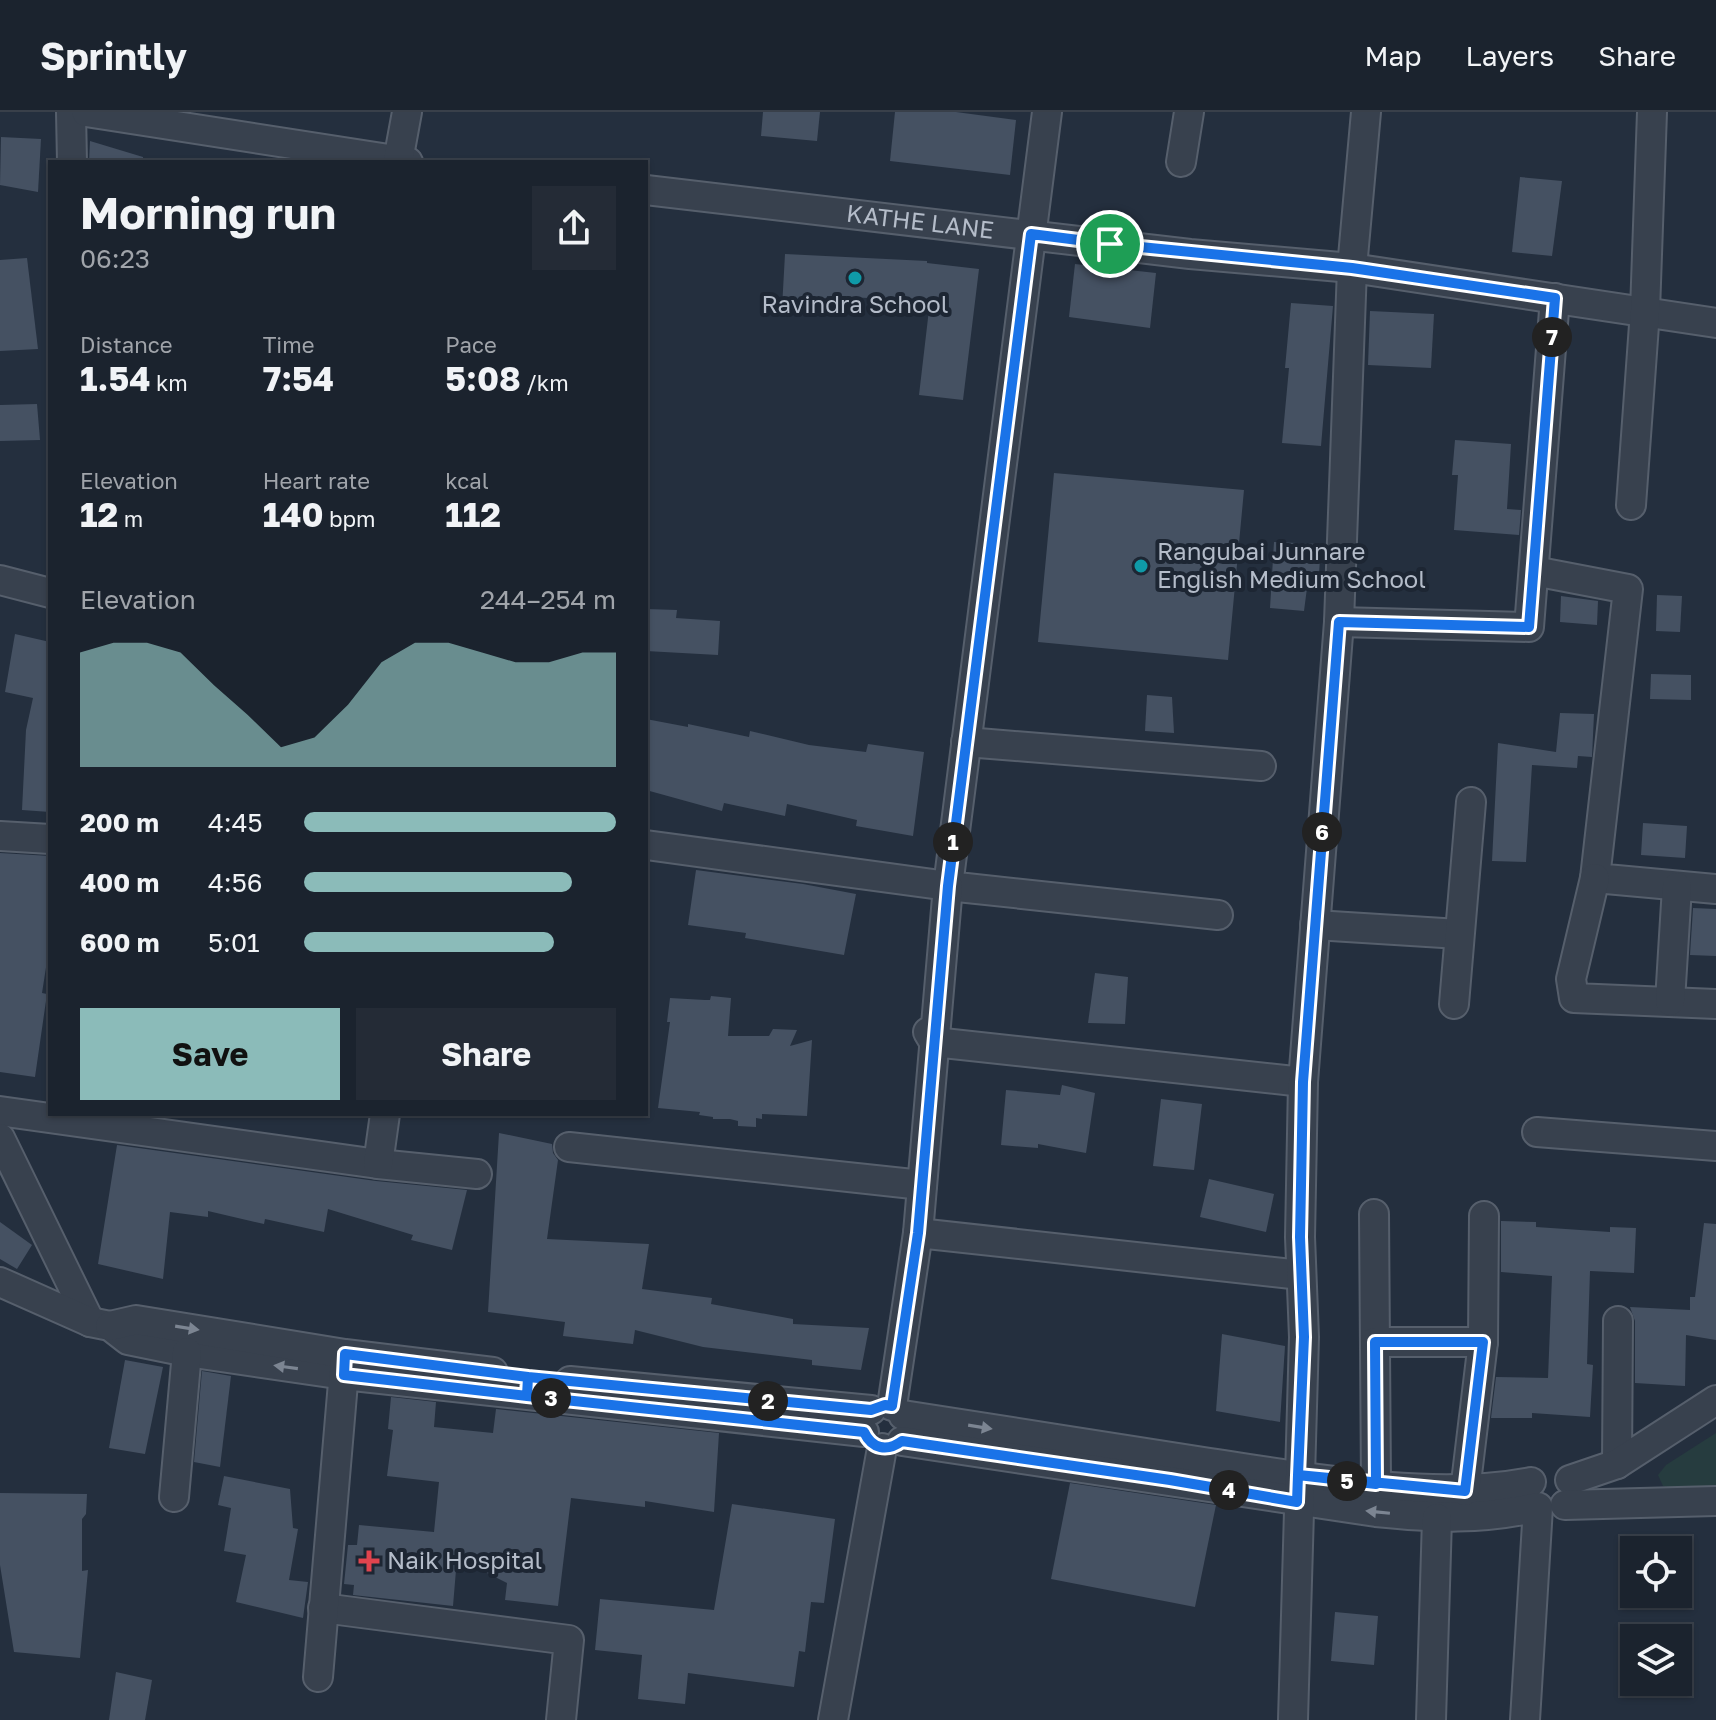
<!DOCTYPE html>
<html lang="en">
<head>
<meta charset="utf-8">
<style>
  :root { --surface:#1b232e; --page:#242b36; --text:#f1f3f6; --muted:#a0a4aa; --line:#39404a; --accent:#8bbbb9 }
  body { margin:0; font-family:"Golos Text",sans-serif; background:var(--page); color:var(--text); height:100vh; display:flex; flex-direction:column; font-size:30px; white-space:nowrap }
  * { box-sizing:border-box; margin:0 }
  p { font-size:26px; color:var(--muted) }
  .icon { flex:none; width:44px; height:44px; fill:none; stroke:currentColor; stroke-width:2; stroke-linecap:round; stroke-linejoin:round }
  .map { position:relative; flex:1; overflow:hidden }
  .side { position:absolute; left:48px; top:48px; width:600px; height:956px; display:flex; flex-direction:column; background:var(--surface); border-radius:0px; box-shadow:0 2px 6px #0004,0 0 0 2px var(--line) }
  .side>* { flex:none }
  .fabs { position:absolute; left:1620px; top:1424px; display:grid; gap:16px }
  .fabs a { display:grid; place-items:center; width:72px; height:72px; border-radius:0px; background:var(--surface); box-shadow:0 2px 6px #0004,0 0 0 2px var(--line); font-size:40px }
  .pin { position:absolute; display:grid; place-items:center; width:68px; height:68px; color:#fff; margin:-34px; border:4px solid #fff; border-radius:50%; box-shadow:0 2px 8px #0007 }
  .km { position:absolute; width:40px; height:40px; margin:-20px; border-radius:50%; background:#222; color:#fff; font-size:22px; line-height:40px; text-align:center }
  .round { display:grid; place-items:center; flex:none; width:84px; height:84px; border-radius:0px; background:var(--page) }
  .overview { display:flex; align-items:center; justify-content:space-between; height:136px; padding:0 32px }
  h1 { font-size:44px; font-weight:700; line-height:60px }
  .figures { display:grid; grid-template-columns:repeat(3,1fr); gap:12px; height:136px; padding:8px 32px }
  .figures div { display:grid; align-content:center }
  .figures b { font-size:34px; font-weight:700 }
  .figures small { font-size:22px; font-weight:400 }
  .figures p { font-size:22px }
  .chart { height:224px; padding:16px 32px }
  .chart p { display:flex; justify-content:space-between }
  .chart svg { width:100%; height:144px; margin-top:8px; fill:var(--accent); opacity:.7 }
  .button { display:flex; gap:16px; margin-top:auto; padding:16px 32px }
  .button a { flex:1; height:92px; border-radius:0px; background:var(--accent); color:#111; font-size:32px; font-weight:700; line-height:92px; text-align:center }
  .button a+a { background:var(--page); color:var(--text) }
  ul { padding:0 32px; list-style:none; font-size:26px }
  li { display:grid; grid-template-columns:128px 96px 1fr; align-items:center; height:60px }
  li i { height:20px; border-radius:10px; background:var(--accent) }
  header { display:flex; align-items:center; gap:48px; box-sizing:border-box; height:112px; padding:0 40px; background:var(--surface); border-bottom:2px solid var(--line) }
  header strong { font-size:38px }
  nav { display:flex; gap:44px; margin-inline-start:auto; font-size:28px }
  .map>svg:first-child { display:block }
  .green { fill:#263c3f }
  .building { fill:#455162 }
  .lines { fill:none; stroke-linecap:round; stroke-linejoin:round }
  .minor-casing { stroke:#565f6c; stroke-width:32 }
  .minor { stroke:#38414e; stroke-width:28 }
  .oneway { fill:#7c8592 }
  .route-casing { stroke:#fff; stroke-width:16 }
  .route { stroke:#1a73e8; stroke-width:10 }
  .culture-dot { fill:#0f9aa8; stroke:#1d2633; stroke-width:3 }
  .health-dot { fill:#e0444e; stroke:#1d2633; stroke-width:3 }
  .labels { text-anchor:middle; stroke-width:8; stroke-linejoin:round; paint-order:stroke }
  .street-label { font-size:24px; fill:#b4bcc9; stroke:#1d2633 }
  .poi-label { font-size:24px; fill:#b4bcc9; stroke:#1d2633; text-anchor:start }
</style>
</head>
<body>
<header>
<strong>Sprintly</strong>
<nav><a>Map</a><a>Layers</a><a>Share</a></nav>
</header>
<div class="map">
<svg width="1716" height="1608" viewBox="0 0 1716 1608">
  <rect width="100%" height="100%" fill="#242f3e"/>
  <!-- green -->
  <polygon class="green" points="1716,1321 1716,1378 1688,1379 1663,1374 1658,1363 1666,1353"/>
  <!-- building -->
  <g class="building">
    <polygon points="763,0 820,0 817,29 761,24"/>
    <polygon points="895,0 956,0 1016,8 1010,63 890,49"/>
    <polygon points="1,25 41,27 38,80 0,73"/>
    <polygon points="90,29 143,45 143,50 89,50"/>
    <polygon points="1520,65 1562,69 1552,144 1512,140"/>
    <polygon points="785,142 927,149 927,151 979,157 963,288 919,283 930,189 827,184 826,199 782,196"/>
    <polygon points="27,146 38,237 0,239 0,148"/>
    <polygon points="1075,152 1156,161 1150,216 1069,205"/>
    <polygon points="1291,191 1333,194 1321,334 1282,331 1289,256 1285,256"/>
    <polygon points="1370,199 1434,202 1431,256 1368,253"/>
    <polygon points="37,292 40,328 0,329 0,293"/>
    <polygon points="1455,328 1511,332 1507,397 1521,398 1519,423 1454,418 1458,363 1452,363"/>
    <polygon points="1054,361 1244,378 1228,548 1038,530"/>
    <polygon points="1274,430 1321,432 1318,477 1307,476 1304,499 1270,496"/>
    <polygon points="1657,483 1682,484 1680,520 1656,519"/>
    <polygon points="1561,484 1598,489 1597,513 1560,510"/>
    <polygon points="646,497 677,498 676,506 720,509 718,543 646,539"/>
    <polygon points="15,522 50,530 50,700 22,698 26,618 33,586 5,580"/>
    <polygon points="1651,562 1691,563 1691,588 1650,587"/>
    <polygon points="1147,583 1172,585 1174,621 1145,619"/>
    <polygon points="1560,601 1594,602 1592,645 1578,644 1577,656 1532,653 1526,750 1492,749 1498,631 1556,640"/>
    <polygon points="646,607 688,615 688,612 749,625 750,619 809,633 866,640 868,632 924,640 913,724 856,714 857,708 787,692 785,704 724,691 722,699 646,678"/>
    <polygon points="1643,711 1687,714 1685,746 1641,743"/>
    <polygon points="0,741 50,744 50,830 42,881 47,882 35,965 0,960"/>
    <polygon points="696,758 803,772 856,782 844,843 745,826 746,821 688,813"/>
    <polygon points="1693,796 1716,797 1716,844 1690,843"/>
    <polygon points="1095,861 1128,865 1125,912 1088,911"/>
    <polygon points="711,884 731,886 728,924 769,924 773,917 797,918 790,934 812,928 807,1004 762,1002 762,1007 756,1006 756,1015 738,1014 738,1009 730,1007 713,1007 713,1005 699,1003 700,1000 658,996 670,910 667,910 670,886 705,888 710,888"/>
    <polygon points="1062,973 1095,981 1086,1041 1038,1032 1038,1036 1001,1033 1006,978 1060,983"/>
    <polygon points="1161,987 1202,992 1194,1058 1153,1054"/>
    <polygon points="499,1021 552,1032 553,1041 558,1048 547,1127 649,1132 642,1177 712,1186 711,1192 793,1207 793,1212 869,1216 861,1258 812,1253 812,1248 703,1235 635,1218 633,1232 563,1224 565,1210 488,1200"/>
    <polygon points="117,1033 376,1069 467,1078 452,1138 411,1128 413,1123 328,1097 324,1120 265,1107 264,1112 208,1099 208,1105 170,1100 163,1167 98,1152"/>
    <polygon points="1209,1067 1274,1082 1266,1120 1200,1105"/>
    <polygon points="1501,1109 1536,1110 1536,1115 1610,1120 1610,1115 1636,1116 1634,1161 1590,1159 1587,1252 1593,1253 1590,1305 1532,1301 1532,1306 1491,1306 1496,1265 1548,1266 1552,1164 1501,1160"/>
    <polygon points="0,1110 32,1133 17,1157 0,1147"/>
    <polygon points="1704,1111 1716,1112 1716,1228 1686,1223 1685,1274 1635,1271 1635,1209 1630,1195 1690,1198 1690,1185 1695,1185"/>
    <polygon points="1222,1222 1285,1234 1280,1310 1216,1299"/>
    <polygon points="125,1248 163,1255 145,1342 109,1336"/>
    <polygon points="202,1259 231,1264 220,1355 194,1350"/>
    <polygon points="391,1285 436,1290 434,1315 493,1321 496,1297 719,1321 714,1400 645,1389 645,1395 571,1386 558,1494 505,1488 507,1471 457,1446 453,1494 353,1483 354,1473 344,1472 348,1433 357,1433 359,1413 434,1420 439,1370 387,1364 393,1318 388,1317"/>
    <polygon points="224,1364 290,1377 293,1416 298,1417 289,1468 308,1470 303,1506 236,1490 246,1443 224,1439 231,1396 218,1393"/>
    <polygon points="1070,1371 1216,1393 1195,1495 1051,1467"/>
    <polygon points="0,1381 87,1382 86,1402 82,1407 82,1459 88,1458 80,1546 14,1540 0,1453"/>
    <polygon points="732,1392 835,1407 824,1491 811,1490 805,1540 799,1539 794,1575 688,1561 685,1592 638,1587 642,1543 595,1538 600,1487 714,1498"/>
    <polygon points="1335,1500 1378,1504 1374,1553 1331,1549"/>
    <polygon points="116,1560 152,1568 145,1608 109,1608"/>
  </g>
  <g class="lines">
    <defs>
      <g id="minor">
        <polyline points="71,0 72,50"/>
        <polyline points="86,0 408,50"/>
        <polyline points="1047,0 948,774 1218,803"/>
        <polyline points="398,49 407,0"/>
        <polyline points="1181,50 1189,0"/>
        <path id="s1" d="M646,78L1190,142L1352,156L1716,211"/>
        <polyline points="1631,393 1645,199 1652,0"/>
        <polyline points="1534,459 1628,477 1595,766 1716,777"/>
        <polyline points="0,468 50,481"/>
        <polyline points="1339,510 1529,515 1555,186"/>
        <polyline points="966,630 1261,654"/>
        <polyline points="0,724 50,727"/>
        <polyline points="646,733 948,774 918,1121 892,1294"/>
        <polyline points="1595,766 1571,867 1574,886 1716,892"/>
        <polyline points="1315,813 1459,822"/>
        <polyline points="1670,889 1677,775"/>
        <polyline points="1454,892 1471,690"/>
        <polyline points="928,920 934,930 1303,970 1339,510 1352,156 1366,0"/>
        <polyline points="0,999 378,1052 477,1062"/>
        <polyline points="1537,1020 1716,1034"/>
        <polyline points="0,1026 90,1210"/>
        <polyline points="569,1035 922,1073"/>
        <polyline points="378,1052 385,1002"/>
        <polyline points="1374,1102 1376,1372"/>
        <polyline points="918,1121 1301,1163"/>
        <polyline points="0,1170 90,1210 110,1214 128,1228 187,1240 344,1263 864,1320"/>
        <polyline points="110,1214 136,1208 345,1242 493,1260"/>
        <polyline points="1375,1230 1483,1230"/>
        <polyline points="570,1269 871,1298"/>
        <path d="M903,1303C1005,1319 1108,1335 1210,1351C1309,1366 1433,1389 1531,1370"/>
        <path d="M902,1329L1376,1400C1436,1406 1480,1408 1538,1395L1525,1608"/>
        <polyline points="1617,1352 1618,1209"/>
        <polyline points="1570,1368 1617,1352 1716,1288"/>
        <polyline points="1465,1379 1483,1230 1484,1104"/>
        <polyline points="174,1385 187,1240"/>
        <polyline points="1565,1393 1716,1389"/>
        <polyline points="323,1496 569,1528 561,1608"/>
        <polyline points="318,1565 345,1247"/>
        <polyline points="833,1608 882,1336"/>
        <polyline points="1293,1608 1304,1225 1300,1125 1303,970"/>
        <polyline points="1431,1608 1437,1406"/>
      </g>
    </defs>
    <!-- minor casing -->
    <use href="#minor" class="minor-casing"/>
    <!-- minor -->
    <use href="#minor" class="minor"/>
  </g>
  <!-- one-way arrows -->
  <defs><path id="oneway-solid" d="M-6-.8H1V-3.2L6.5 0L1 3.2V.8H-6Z" transform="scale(2)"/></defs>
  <g class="oneway">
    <use href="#oneway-solid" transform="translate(187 1216) rotate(9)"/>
    <use href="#oneway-solid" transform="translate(286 1255) rotate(-172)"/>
    <use href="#oneway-solid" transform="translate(980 1315) rotate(9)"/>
    <use href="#oneway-solid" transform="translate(1378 1400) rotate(-174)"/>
  </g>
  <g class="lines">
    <defs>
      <path id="route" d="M1110,132L1031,122L948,774L918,1121L892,1294L885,1293L871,1298L528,1265L527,1284L344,1263L345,1242L528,1265L527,1284L864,1320C872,1337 887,1340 902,1329L1170,1368L1297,1390L1298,1363L1376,1372L1375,1230H1483L1465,1379L1298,1363L1304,1225L1300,1125L1303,970L1339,510L1529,515L1555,186L1352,156L1110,132"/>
    </defs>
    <!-- route casing -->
    <use href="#route" class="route-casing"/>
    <!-- route -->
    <use href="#route" class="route"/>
  </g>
  <!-- markers -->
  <g class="culture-dot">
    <circle cx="855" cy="166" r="8"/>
    <circle cx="1141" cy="454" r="8"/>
  </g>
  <path class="health-dot" d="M365 1437h8v8h8v8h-8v8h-8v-8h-8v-8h8z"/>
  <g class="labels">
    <!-- street labels -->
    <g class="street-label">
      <text dy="8" stroke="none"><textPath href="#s1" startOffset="276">KATHE LANE</textPath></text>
    </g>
    <!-- poi labels -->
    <g class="poi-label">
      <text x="855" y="201" text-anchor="middle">Ravindra School</text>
      <text x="1157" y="448">Rangubai Junnare<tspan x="1157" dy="28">English Medium School</tspan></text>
      <text x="387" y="1457">Naik Hospital</text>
    </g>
  </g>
</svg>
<div class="fabs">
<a><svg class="icon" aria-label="locate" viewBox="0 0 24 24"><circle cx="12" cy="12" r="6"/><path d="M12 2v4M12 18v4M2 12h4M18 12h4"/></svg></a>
<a><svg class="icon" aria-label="layers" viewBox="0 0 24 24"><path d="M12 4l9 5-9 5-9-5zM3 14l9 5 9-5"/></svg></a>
</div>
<div class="pin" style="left:1110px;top:132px;background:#1e9e55"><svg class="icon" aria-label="arrive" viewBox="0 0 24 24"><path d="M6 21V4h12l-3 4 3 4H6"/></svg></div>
<b class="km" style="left:953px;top:730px">1</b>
<b class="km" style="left:768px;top:1289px">2</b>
<b class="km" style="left:551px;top:1286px">3</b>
<b class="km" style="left:1229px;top:1378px">4</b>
<b class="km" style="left:1347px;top:1369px">5</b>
<b class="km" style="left:1322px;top:720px">6</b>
<b class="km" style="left:1552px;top:225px">7</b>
<section class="side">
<div class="overview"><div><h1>Morning run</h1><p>06:23</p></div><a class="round"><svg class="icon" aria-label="share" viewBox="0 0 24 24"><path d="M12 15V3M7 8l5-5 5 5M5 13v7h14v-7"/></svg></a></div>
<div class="figures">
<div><p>Distance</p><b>1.54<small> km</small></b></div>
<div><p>Time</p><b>7:54</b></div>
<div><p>Pace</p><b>5:08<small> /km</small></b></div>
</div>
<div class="figures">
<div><p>Elevation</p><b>12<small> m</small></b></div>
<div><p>Heart rate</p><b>140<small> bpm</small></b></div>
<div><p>kcal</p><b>112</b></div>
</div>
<div class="chart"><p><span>Elevation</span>244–254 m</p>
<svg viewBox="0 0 160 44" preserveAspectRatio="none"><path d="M0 44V9L10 6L20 6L30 9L40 19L50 28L60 38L70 35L80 25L90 12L100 6L110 6L120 9L130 12L140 12L150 9L160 9V44z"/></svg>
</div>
<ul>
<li><b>200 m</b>4:45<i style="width:100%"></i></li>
<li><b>400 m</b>4:56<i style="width:86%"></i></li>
<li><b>600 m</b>5:01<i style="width:80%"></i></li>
</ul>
<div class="button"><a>Save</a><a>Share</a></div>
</section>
</div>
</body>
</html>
